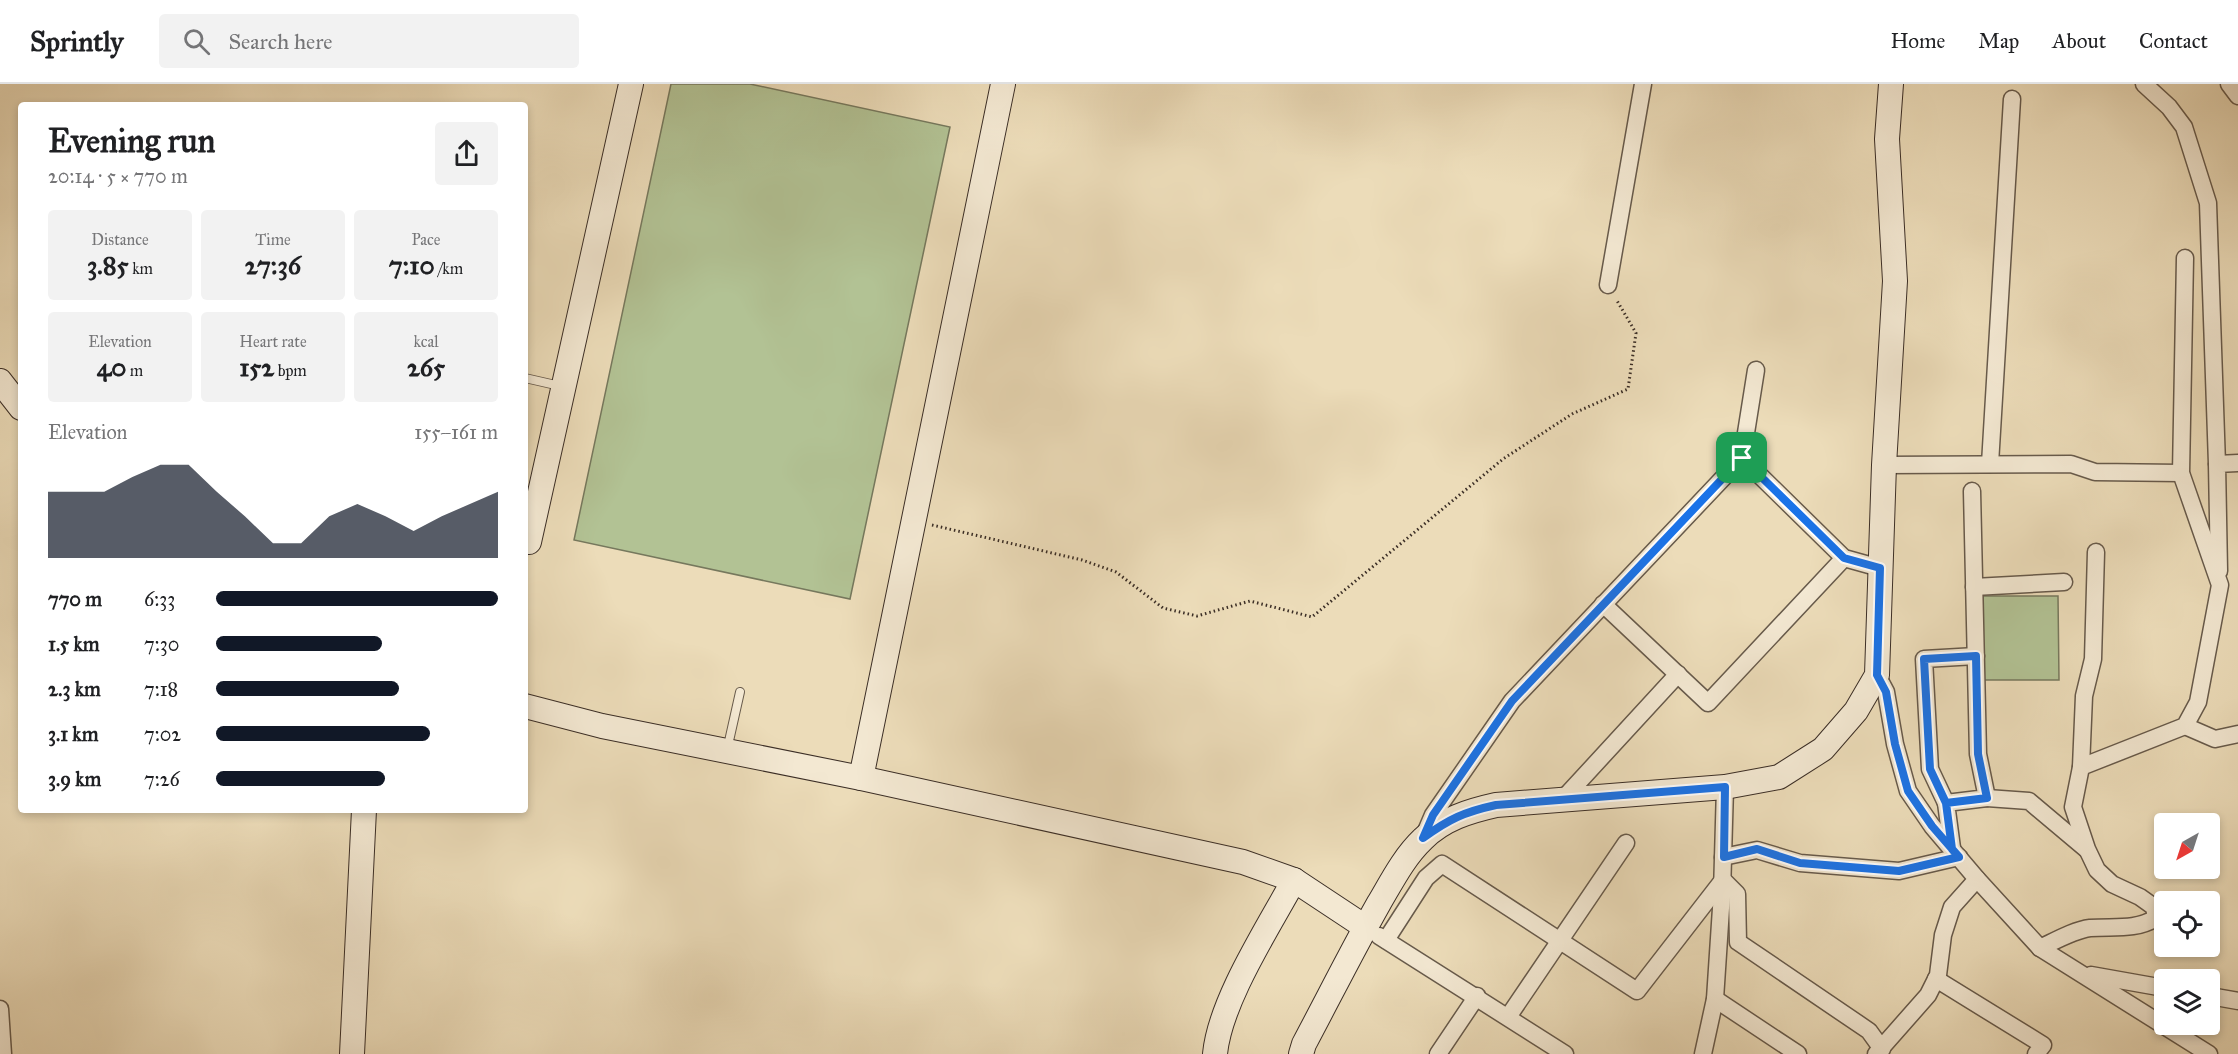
<!DOCTYPE html>
<html lang="en">
<head>
<meta charset="utf-8">
<style>
  :root { --surface:#fff; --page:#f2f2f2; --text:#202124; --muted:#757577; --line:#e0e0e0; --accent:#111827 }
  body { margin:0; font-family:"IM FELL Great Primer",serif; background:var(--page); color:var(--text); height:100vh; display:flex; flex-direction:column; font-size:22px; white-space:nowrap }
  * { box-sizing:border-box; margin:0 }
  p { font-size:20px; color:var(--muted) }
  .icon { flex:none; width:33px; height:33px; fill:none; stroke:currentColor; stroke-width:2; stroke-linecap:round; stroke-linejoin:round }
  .map { position:relative; flex:1; overflow:hidden }
  .details { position:absolute; left:18px; top:18px; width:510px; height:711px; display:flex; flex-direction:column; background:var(--surface); border-radius:6px; box-shadow:0 3px 9px #0003 }
  .details>* { flex:none }
  .needle { width:39px; rotate:219deg }
  .fabs { position:absolute; left:2154px; top:729px; display:grid; gap:12px }
  .fabs a { display:grid; place-items:center; width:66px; height:66px; border-radius:6px; background:var(--surface); box-shadow:0 3px 9px #0003; font-size:30px }
  .pin { position:absolute; display:grid; place-items:center; width:51px; height:51px; color:#fff; margin:-26px; border-radius:12px; box-shadow:0 3px 9px #0006 }
  .round { display:grid; place-items:center; flex:none; width:63px; height:63px; border-radius:6px; background:var(--page) }
  .overview { display:flex; align-items:center; justify-content:space-between; height:102px; padding:0 30px }
  h1 { font-size:33px; font-weight:700; line-height:45px }
  .metrics { display:grid; grid-template-columns:repeat(3,1fr); gap:9px; height:102px; padding:6px 30px }
  .metrics div { display:grid; align-content:center; border-radius:6px; background:var(--page); text-align:center }
  .metrics b { font-size:26px; font-weight:700 }
  .metrics small { font-size:16px; font-weight:400 }
  .metrics p { font-size:16px }
  .chart { height:168px; padding:12px 30px }
  .chart p { display:flex; justify-content:space-between }
  .chart svg { width:100%; height:108px; margin-top:6px; fill:var(--accent); opacity:.7 }
  ul { padding:0 30px; list-style:none; font-size:20px }
  li { display:grid; grid-template-columns:96px 72px 1fr; align-items:center; height:45px }
  li i { height:15px; border-radius:8px; background:var(--accent) }
  header { display:flex; align-items:center; gap:36px; box-sizing:border-box; height:84px; padding:0 30px; background:var(--surface); border-bottom:2px solid var(--line) }
  header strong { font-size:28px }
  nav { display:flex; gap:33px; margin-inline-start:auto; font-size:21px }
  .search { width:420px; height:54px; background:var(--page); display:flex; align-items:center; gap:15px; box-sizing:border-box; padding:0 21px; border-radius:6px; color:var(--muted); font-size:22px }
  .map>svg:first-child { display:block }
  .green { fill:#b2c294; stroke:#76785d; stroke-width:1.5 }
  .lines { fill:none; stroke-linecap:round; stroke-linejoin:round }
  .lane-casing { stroke:#675a4b; stroke-width:10 }
  .street-casing { stroke:#675a4b; stroke-width:19 }
  .secondary-casing { stroke:#3b2e26; stroke-width:26 }
  .path { stroke:#3b2e26; stroke-width:3; stroke-dasharray:1.5 3; stroke-linecap:butt }
  .lane { stroke:#f3e8d2; stroke-width:8 }
  .street { stroke:#f3e8d2; stroke-width:16 }
  .secondary { stroke:#f3e8d2; stroke-width:24 }
  .route-casing { stroke:#fff; stroke-width:12 }
  .route { stroke:#1a73e8; stroke-width:8 }
</style>
</head>
<body>
<header>
<strong>Sprintly</strong>
<div class="search"><svg class="icon" aria-label="search" viewBox="0 0 24 24"><circle cx="10" cy="10" r="6"/><path d="M15 15l6 6"/></svg>Search here</div>
<nav><a>Home</a><a>Map</a><a>About</a><a>Contact</a></nav>
</header>
<div class="map">
<svg width="2238" height="970" viewBox="0 0 2238 970">
  <rect width="100%" height="100%" fill="#ecdcb9"/>
  <filter id="stains"><feTurbulence type="fractalNoise" baseFrequency=".00333" numOctaves="4"/><feColorMatrix values="0 0 0 0 .2 0 0 0 0 .09 0 0 0 0 .02 0 0 0 .5 -.17"/></filter>
  <radialGradient id="worn" r=".72"><stop offset=".6" stop-color="#630" stop-opacity="0"/><stop offset="1" stop-color="#630" stop-opacity=".3"/></radialGradient>
  <!-- green -->
  <g class="green">
    <polygon points="671,0 750,0 950,43 850,515 574,456"/>
    <polygon points="1982,512 2058,512 2059,596 1983,596"/>
  </g>
  <g class="lines">
    <defs>
      <g id="lane">
        <polyline points="525,294 560,302"/>
        <polyline points="727,666 740,608"/>
      </g>
      <g id="street">
        <polyline points="2144,0 2169,23 2184,43 2208,119 2217,380"/>
        <polyline points="2229,0 2238,12"/>
        <polyline points="1608,201 1643,0"/>
        <polyline points="1742,374 1756,286"/>
        <polyline points="1990,380 2012,15"/>
        <polyline points="1884,381 2071,380 2095,388 2181,389"/>
        <polyline points="2219,487 2217,380 2238,379"/>
        <polyline points="1974,503 2064,498"/>
        <polyline points="1603,520 1708,619 1844,474"/>
        <polyline points="1877,591 1886,608 1895,660 1908,707 1932,742 1977,795 2040,864 2209,970"/>
        <polyline points="2185,642 2215,655 2238,650"/>
        <polyline points="2081,683 2084,612 2093,575 2096,468"/>
        <polyline points="1987,714 2029,717 2086,765"/>
        <polyline points="1563,715 1678,590"/>
        <polyline points="1946,719 1930,685 1924,575 1976,572"/>
        <polyline points="1424,752 1433,731 1512,617 1742,374 1844,474 1880,484"/>
        <polyline points="1952,764 1946,719 1987,714 1978,670 1972,407"/>
        <polyline points="1723,773 1757,766 1800,779 1899,787 1959,773"/>
        <polyline points="1379,852 1565,970"/>
        <polyline points="1386,856 1426,794 1442,780 1637,907 1723,796 1737,810 1738,858 1869,947 1882,965"/>
        <path d="M2040,864C2055,857 2074,846 2090,844C2114,842 2134,847 2156,834L2154,823L2140,813L2112,800L2097,786L2087,765L2073,723L2081,683L2185,642L2198,618L2220,501L2181,389L2185,174"/>
        <polyline points="2091,891 2164,904"/>
        <polyline points="1936,895 2043,961 2036,970"/>
        <polyline points="2210,912 2238,917"/>
        <polyline points="1715,915 1798,970"/>
        <polyline points="0,925 3,970"/>
        <polyline points="1508,933 1626,759"/>
        <polyline points="1438,970 1477,912"/>
        <polyline points="1703,970 1715,915 1722,809 1725,703"/>
        <polyline points="1876,970 1928,911 1938,891 1943,851 1952,823 1977,795"/>
      </g>
      <g id="secondary">
        <polyline points="0,297 21,324"/>
        <polyline points="529,458 631,0"/>
        <polyline points="525,622 602,642 861,694 1243,778 1294,796 1365,843"/>
        <polyline points="861,694 1003,0"/>
        <polyline points="352,970 364,726"/>
        <path d="M1215,970C1220,917 1268,844 1294,796"/>
        <path d="M1301,970L1304,960C1329,913 1353,865 1379,819C1392,797 1404,773 1423,755C1443,735 1469,727 1496,721L1725,703L1779,693L1823,665L1856,627L1877,591L1884,381L1895,197L1887,55L1891,0"/>
      </g>
    </defs>
    <!-- lane casing -->
    <use href="#lane" class="lane-casing"/>
    <!-- street casing -->
    <use href="#street" class="street-casing"/>
    <!-- secondary casing -->
    <use href="#secondary" class="secondary-casing"/>
    <!-- path -->
    <polyline class="path" points="932,441 1082,476 1116,488 1163,524 1197,532 1250,517 1312,533 1503,375 1572,330 1628,305 1636,249 1616,215"/>
    <!-- lane -->
    <use href="#lane" class="lane"/>
    <!-- street -->
    <use href="#street" class="street"/>
    <!-- secondary -->
    <use href="#secondary" class="secondary"/>
  </g>
  <g class="lines">
    <defs>
      <path id="route" d="M1742,374L1512,617L1433,731L1423,754C1449,735 1464,728 1496,721L1725,703L1724,773L1757,765L1800,779L1899,787L1959,773L1952,765L1946,719L1987,714L1978,670L1976,572L1924,575L1930,685L1946,719L1952,765L1932,742L1908,707L1895,660L1886,608L1877,591L1880,484L1844,474L1742,374"/>
    </defs>
    <!-- route casing -->
    <use href="#route" class="route-casing"/>
    <!-- route -->
    <use href="#route" class="route"/>
  </g>
  <rect width="100%" height="100%" filter="url(#stains)"/>
  <rect width="100%" height="100%" fill="url(#worn)"/>
</svg>
<div class="fabs">
<a><svg class="needle" viewBox="-14 -14 28 28"><path d="M0-13l5 13h-10z" fill="#e53935"/><path d="M0 13l5-13h-10z" fill="#757577"/></svg></a>
<a><svg class="icon" aria-label="locate" viewBox="0 0 24 24"><circle cx="12" cy="12" r="6"/><path d="M12 2v4M12 18v4M2 12h4M18 12h4"/></svg></a>
<a><svg class="icon" aria-label="layers" viewBox="0 0 24 24"><path d="M12 4l9 5-9 5-9-5zM3 14l9 5 9-5"/></svg></a>
</div>
<div class="pin" style="left:1742px;top:374px;background:#1e9e55"><svg class="icon" aria-label="arrive" viewBox="0 0 24 24"><path d="M6 21V4h12l-3 4 3 4H6"/></svg></div>
<section class="details">
<div class="overview"><div><h1>Evening run</h1><p>20:14 · 5 × 770 m</p></div><a class="round"><svg class="icon" aria-label="share" viewBox="0 0 24 24"><path d="M12 15V3M7 8l5-5 5 5M5 13v7h14v-7"/></svg></a></div>
<div class="metrics">
<div><p>Distance</p><b>3.85<small> km</small></b></div>
<div><p>Time</p><b>27:36</b></div>
<div><p>Pace</p><b>7:10<small> /km</small></b></div>
</div>
<div class="metrics">
<div><p>Elevation</p><b>40<small> m</small></b></div>
<div><p>Heart rate</p><b>152<small> bpm</small></b></div>
<div><p>kcal</p><b>265</b></div>
</div>
<div class="chart"><p><span>Elevation</span>155–161 m</p>
<svg viewBox="0 0 160 44" preserveAspectRatio="none"><path d="M0 44V17L10 17L20 17L30 11L40 6L50 6L60 17L70 27L80 38L90 38L100 27L110 22L120 27L130 33L140 27L150 22L160 17V44z"/></svg>
</div>
<ul>
<li><b>770 m</b>6:33<i style="width:100%"></i></li>
<li><b>1.5 km</b>7:30<i style="width:59%"></i></li>
<li><b>2.3 km</b>7:18<i style="width:65%"></i></li>
<li><b>3.1 km</b>7:02<i style="width:76%"></i></li>
<li><b>3.9 km</b>7:26<i style="width:60%"></i></li>
</ul>
</section>
</div>
</body>
</html>
